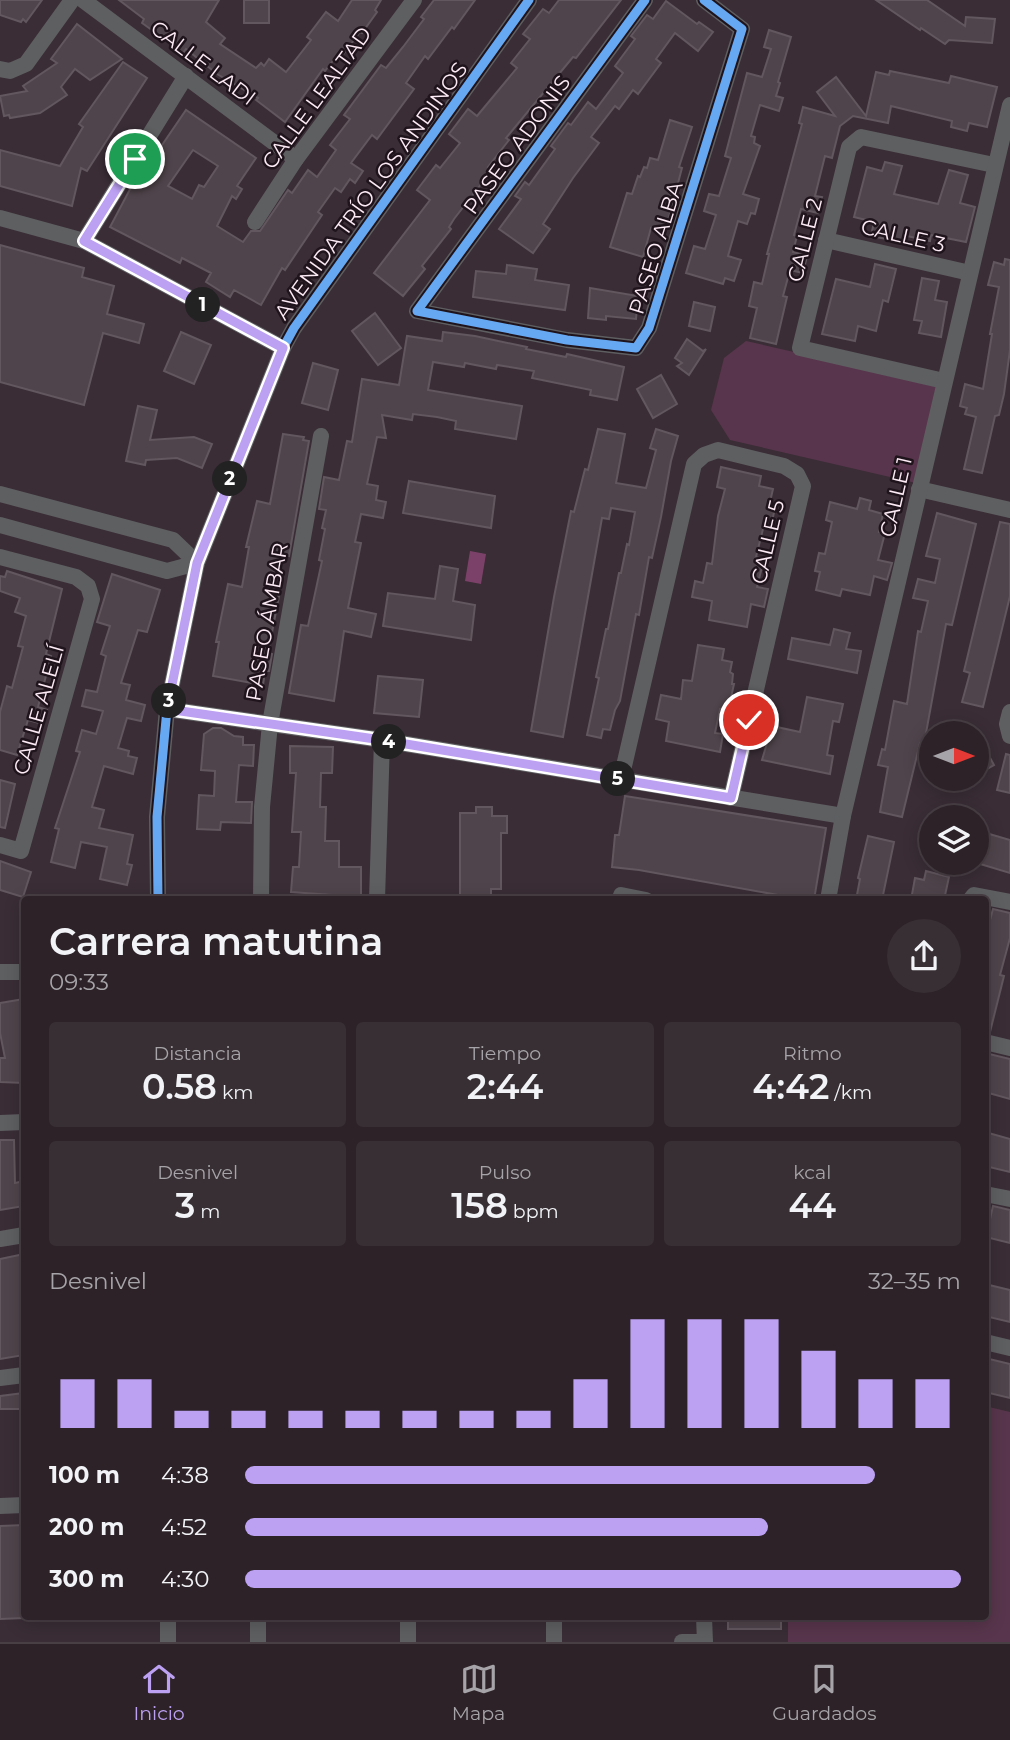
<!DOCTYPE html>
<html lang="es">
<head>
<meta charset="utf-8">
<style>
  :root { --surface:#2c2228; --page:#382f34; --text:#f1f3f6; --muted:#a6a4a8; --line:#483f45; --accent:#bca0f2 }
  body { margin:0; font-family:Montserrat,sans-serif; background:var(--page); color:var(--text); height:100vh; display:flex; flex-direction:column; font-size:26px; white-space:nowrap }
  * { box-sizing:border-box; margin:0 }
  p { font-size:23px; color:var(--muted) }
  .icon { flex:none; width:38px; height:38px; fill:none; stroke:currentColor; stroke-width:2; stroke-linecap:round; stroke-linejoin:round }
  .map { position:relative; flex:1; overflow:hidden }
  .panel { position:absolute; left:21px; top:896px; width:968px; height:724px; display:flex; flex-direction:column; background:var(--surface); border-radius:7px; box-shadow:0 4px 18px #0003,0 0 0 2px var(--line) }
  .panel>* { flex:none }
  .needle { width:46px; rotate:90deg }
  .buttons { position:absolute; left:919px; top:721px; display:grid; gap:14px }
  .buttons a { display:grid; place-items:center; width:70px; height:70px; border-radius:50%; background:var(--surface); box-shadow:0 4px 18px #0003,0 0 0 2px var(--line); font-size:35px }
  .pin { position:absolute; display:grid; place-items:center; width:60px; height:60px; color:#fff; margin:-30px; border:4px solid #fff; border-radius:50%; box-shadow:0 2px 7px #0007 }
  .km { position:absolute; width:35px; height:35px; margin:-18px; border-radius:50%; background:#222; color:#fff; font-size:19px; line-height:35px; text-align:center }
  .round { display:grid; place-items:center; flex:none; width:74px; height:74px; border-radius:37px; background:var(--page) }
  .headline { display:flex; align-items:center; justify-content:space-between; height:119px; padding:0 28px }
  h1 { font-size:38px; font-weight:600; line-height:52px }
  .metrics { display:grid; grid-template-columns:repeat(3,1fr); gap:10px; height:119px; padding:7px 28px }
  .metrics div { display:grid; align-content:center; border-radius:7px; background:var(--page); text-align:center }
  .metrics b { font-size:35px; font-weight:600 }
  .metrics small { font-size:19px; font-weight:400 }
  .metrics p { font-size:19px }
  .chart { height:196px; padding:14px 28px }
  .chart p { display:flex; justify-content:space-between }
  .chart svg { width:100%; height:126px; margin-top:7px; stroke:var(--accent); stroke-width:6 }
  ul { padding:0 28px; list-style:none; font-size:23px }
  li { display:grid; grid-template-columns:112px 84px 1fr; align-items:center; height:52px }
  li i { height:18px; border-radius:9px; background:var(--accent) }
  .tab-bar { display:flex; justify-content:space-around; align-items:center; height:98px; border-top:2px solid var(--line); background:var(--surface); font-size:19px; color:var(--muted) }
  .tab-bar a { display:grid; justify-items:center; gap:4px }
  .tab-bar .current { color:var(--accent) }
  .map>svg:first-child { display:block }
  .green { fill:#58354c }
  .water { fill:#7c4169 }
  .building { fill:#4f444b; stroke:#62575e; stroke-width:2; fill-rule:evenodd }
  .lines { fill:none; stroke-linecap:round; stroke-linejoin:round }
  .minor { stroke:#5e5f61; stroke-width:16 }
  .cycleway-casing { stroke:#20141c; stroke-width:13 }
  .cycleway { stroke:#66a8f1; stroke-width:9 }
  .route-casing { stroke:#fff; stroke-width:14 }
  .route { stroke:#bca0f2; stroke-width:9 }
  .labels { text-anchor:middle; stroke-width:5; stroke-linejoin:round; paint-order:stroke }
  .street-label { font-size:21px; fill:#fcebf5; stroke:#20141c }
</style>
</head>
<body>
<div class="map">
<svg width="1010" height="1642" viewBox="0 0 1010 1642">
  <rect width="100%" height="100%" fill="#3a2d36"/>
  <!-- green -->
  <g class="green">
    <polygon points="746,341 939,385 916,483 730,440 711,410 724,358"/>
    <polygon points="985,1406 1010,1412 1010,1642 788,1642 788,1617 985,1617"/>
  </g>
  <!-- water -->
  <polygon class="water" points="470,551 486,554 481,584 465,581"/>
  <!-- building -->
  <g class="building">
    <polygon points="0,0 42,0 26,22 23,19 21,22 0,15"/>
    <polygon points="119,0 219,0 206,22 225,38 220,44 256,68 261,63 264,66 269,59 286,72 311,40 307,37 326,12 338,21 352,0 381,0 375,10 377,12 362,33 360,32 339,60 335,58 325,71 323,69 285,122 256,100 258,98 217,74 186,49 183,53 156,33 142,23 144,19"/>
    <rect x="244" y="0" width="25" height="23"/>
    <path d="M434,0H475L454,29L452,27L428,59L425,56L406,83L414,89L377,139L372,135L351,163L363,171L355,183L350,179L341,192L335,188L318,212L322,215L285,270L282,268L261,305L234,290L230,297L206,282L211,273L182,258L180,263L110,227L137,176L158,146L160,148L186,110L256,158L237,186L242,189L236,199L232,196L217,226L243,242L251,231H260L288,190L292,193L308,170L317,177L336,150L330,145L350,119L344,115L381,65L386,68L403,47L424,19L421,17ZM193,150L218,166L204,187L199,185L192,199L168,186Z"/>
    <polygon points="559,0 621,0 576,58 573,57 506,138 509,140 488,167 492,170 454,219 449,227 451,229 422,266 425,269 403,296 374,273 430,200 417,190 436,165 440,168 460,143 449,134 468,109 477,116 517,68 511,63 530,39 523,34 543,9 549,13"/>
    <polygon points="876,0 927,0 965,26 966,17 995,19 992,43 949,40 945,44 921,28 920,30"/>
    <polygon points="666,1 697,24 699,22 713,32 698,51 675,33 656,59 661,63 638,94 633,90 619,109 615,106 591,137 599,143 573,178 543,224 550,229 533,253 499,229 521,199 515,196 525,182 529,185 555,149 551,146 568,123 571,125 588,102 596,109 623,73 615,66 635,39 631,36 647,15 653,19"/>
    <polygon points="77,24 122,59 90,80 75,69 61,87 67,95 40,113 10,118 9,115 4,116 0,96 27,91 23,86 57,63 51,59"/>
    <polygon points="769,30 791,37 778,82 780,83 776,96 783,98 779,111 760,105 751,136 755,137 754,143 760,146 743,194 759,199 755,214 751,213 747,224 738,221 728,256 741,260 734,281 725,278 723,284 686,273 694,246 705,249 716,215 704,211 709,194 719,196 731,158 725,156 747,73 762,77 771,49 764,47"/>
    <polygon points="123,62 147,78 87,171 81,168 72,206 0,186 0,150 60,166 83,127 79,124"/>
    <polygon points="890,71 949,83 951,76 997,87 987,127 969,123 967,131 951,127 952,121 891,106 888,123 853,116 840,126 832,158 825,156 815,196 822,197 818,213 801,209 794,235 797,236 793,252 807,256 803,273 790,270 783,296 787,297 776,344 750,338 757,308 749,306 754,282 762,284 769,254 767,254 802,124 799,123 803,107 835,116 817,92 836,77 866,116 876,72 889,75"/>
    <polygon points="670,120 692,127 679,167 682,168 665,232 651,228 643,257 610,247 627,193 632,194 638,176 640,177 644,167 647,168 650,158 658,160"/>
    <polygon points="885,162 902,166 894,194 938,204 949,170 968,175 960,203 975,207 966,242 931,235 930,241 907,236 906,243 871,236 874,222 854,217 867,167 882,171"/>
    <polygon points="0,245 84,268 82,277 114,286 107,314 144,324 139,343 103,333 84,405 0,382"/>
    <polygon points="1005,259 1010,260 1010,350 1004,394 999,415 995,416 982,473 964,469 976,417 965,414 967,408 960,406 965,384 983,389 992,334 990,334 999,287 988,285 994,262 1004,265"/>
    <polygon points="875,264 896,269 888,302 883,300 876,331 858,326 855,341 822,334 836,279 870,287"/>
    <polygon points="507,265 537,269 535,280 569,285 565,310 473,297 476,271 506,274"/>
    <polygon points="922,278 939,281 935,300 947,302 941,337 919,333 922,321 914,320"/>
    <polygon points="590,288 638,296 636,319 606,316 606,320 588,318"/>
    <polygon points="694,302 715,307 710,331 689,326"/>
    <polygon points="375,313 401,348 378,365 352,331"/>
    <polygon points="181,332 211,345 194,384 164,371"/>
    <polygon points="443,332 475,336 527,347 526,349 566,357 567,354 624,367 617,400 590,395 591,390 532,378 534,371 497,365 496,369 465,363 464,367 433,362 428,390 522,406 516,439 455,429 456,421 437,417 413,414 412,420 382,415 386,438 377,437 367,484 378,486 376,500 386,502 383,518 361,514 355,542 361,543 348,608 376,614 371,637 344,631 334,701 289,693 301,625 308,626 322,561 319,560 325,529 322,528 326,510 319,509 324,477 339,480 347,441 352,442 362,379 399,385 407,336 442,341"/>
    <polygon points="687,339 703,351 706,349 689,375 677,366 682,363 675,358"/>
    <polygon points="313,363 338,370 328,410 302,403"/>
    <polygon points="661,375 677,404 653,418 637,389"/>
    <polygon points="138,406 157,410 150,440 194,437 212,444 202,468 177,458 146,460 145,465 126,461"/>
    <polygon points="598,429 625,434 616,483 646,488 656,450 650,448 656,429 678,436 671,461 661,517 652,558 649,557 639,615 636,614 620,701 615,710 610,730 603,729 601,738 587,735 599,678 596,677 606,629 608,629 619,573 621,573 627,544 629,545 635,512 611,508 609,519 602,518 563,737 531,731 554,597 571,511 574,512 585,469 588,470"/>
    <polygon points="283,434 304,437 303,440 309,441 289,556 280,554 273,595 279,596 268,653 272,654 269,671 265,671 263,685 213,676 219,642 216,642 228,584 242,587 249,547 246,547 257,501 270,504"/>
    <polygon points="721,467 761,476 759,486 773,489 769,506 775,508 771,526 764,525 756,557 764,559 757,587 768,589 764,607 751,604 747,627 709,620 712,601 692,597 695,581 703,583 707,563 712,564 718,516 725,489 717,487"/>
    <polygon points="409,481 495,496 491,528 403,513"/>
    <polygon points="860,498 871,501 869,510 883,514 879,532 885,533 878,560 892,563 887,580 874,576 870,595 842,589 840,596 816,590 820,572 815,571 819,553 825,554 832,522 826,520 830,502 857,509"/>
    <polygon points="937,513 976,524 952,625 946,624 924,744 920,743 902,817 880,812 888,767 878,765 882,749 885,750 894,701 907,704 918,631 921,632 928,601 913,598 918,579 935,583 940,559 926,556"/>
    <polygon points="1000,522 1010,524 1010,596 983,707 962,702 970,673 964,671"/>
    <polygon points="440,566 458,569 453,601 475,605 471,640 383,626 388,593 435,599"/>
    <polygon points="7,571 62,589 46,654 51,656 38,707 47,710 43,724 28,720 17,755 0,750 0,712 7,686 12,688 23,647 18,646 26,616 15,612 20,598 0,591 0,576 5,577"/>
    <polygon points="112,574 160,590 147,632 138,630 121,683 130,685 126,700 145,705 141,721 127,718 118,748 129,751 128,756 137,758 133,774 104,766 92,807 104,810 99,828 133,835 127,864 132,865 127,885 100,879 107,847 81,842 75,868 51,862 59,829 55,828 80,752 76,751 82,730 96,734 103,711 82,706 86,690 97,692 106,656 101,654 110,626 97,622"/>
    <polygon points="834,629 850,633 846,649 861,651 857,673 788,659 792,638 830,645"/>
    <polygon points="698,645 724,649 722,660 732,662 730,672 733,674 732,684 734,684 728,711 720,709 715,733 723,734 720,752 666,741 669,722 656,719 661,695 681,699 683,680 692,681"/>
    <polygon points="378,676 423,680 419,717 374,713"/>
    <polygon points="807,697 843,704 839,722 833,721 827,755 833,756 830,774 762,760 772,726 800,732"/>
    <polygon points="213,728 221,728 234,736 243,737 243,745 254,745 253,766 239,765 236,802 252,802 251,823 221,822 220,830 197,829 199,795 214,796 215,771 201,770 204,734"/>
    <polygon points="976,732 994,765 976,775"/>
    <polygon points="290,746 333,747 332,773 321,773 320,807 326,807 325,841 339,841 339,867 361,867 361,897 291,892 293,867 299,867 301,832 292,832 296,773 290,773"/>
    <polygon points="1006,754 1010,755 1010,793 997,790"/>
    <polygon points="0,780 15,784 5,828 0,827"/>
    <polygon points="625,796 826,828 814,900 789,897 639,870 612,867 615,835 619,835"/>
    <polygon points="476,807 492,807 492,816 507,816 507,833 501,833 501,889 491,889 491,900 460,900 460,813 476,813"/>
    <polygon points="986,833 1010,840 1010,873 977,863"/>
    <polygon points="868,836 894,842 882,900 856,900 860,879 858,878"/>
    <polygon points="0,861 31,872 23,897 0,890"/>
    <polygon points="926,871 949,877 944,900 911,900 915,878 924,880"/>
    <polygon points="993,909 1010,913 1010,938 1000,975 1004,976 990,1032 985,1032 985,939"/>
    <polygon points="24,999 24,1083 0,1082 0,1058 5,1058 0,1033 0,1003"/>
    <polygon points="985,1053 1010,1059 1010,1099 985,1092"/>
    <polygon points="985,1132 1010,1139 1010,1172 985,1166"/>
    <polygon points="0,1140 14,1140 15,1183 24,1181 24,1206 0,1210"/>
    <polygon points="993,1206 1010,1210 1010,1243 986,1237"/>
    <polygon points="24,1254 24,1355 0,1359 0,1259"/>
    <polygon points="985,1284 1010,1290 1010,1322 985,1316"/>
    <polygon points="985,1358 1010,1364 1010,1398 985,1392"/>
    <polygon points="24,1393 24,1409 0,1409 0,1396"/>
    <polygon points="24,1525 24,1618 0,1619 0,1526"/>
    <rect x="728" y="1617" width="53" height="12"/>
  </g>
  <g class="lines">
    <!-- minor -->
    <g class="minor">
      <polyline points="83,0 296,159"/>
      <polyline points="645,0 417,311 567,340 636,348 649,328 742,29 704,0"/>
      <polyline points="0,69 10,71 26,64 72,0"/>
      <polyline points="0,218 84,241 283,348"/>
      <polyline points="255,222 296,159 414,0"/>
      <polyline points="826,240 970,273"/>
      <polyline points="84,241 186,76"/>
      <polyline points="944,381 800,348 849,147 861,137 994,165"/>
      <polyline points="919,489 1010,510"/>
      <polyline points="0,494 173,540 197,563"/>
      <polyline points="0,525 167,571 197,563"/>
      <polyline points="0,557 76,577 88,586 92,599 21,851 0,845"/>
      <polyline points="167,709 382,740 843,816"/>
      <polyline points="1010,712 1007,724 1010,736"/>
      <polyline points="621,779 694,464 704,455 718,450 784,466 797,474 803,486 731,798"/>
      <polyline points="621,895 646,900"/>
      <polyline points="158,900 157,817 167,709 197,563 283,348 294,328 529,0"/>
      <polyline points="261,900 262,807 270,724 321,436"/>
      <polyline points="377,900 382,740"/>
      <polyline points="828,900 843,816 1010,105"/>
      <polyline points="970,900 974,895 1010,902"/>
      <polyline points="0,972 24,972"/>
      <polyline points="985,1042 1010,1048"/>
      <polyline points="0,1123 24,1122"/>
      <polyline points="985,1194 1010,1199"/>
      <polyline points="0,1239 24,1235"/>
      <polyline points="985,1342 1010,1348"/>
      <polyline points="0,1378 24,1375"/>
      <polyline points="0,1506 24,1505"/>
      <polyline points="168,1617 168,1642"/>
      <polyline points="258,1617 258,1642"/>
      <polyline points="408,1617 408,1642"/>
      <polyline points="554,1617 554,1642"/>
      <polyline points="704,1617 705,1642"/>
      <polyline points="682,1642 705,1642"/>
    </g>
    <defs>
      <g id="cycleway">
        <polyline points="645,0 417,311 567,340 636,348 649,328 742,29 704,0"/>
        <polyline points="158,900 157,817 167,709 197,563 283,348 294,328 529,0"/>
      </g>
    </defs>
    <!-- cycleway casing -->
    <use href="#cycleway" class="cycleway-casing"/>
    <!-- cycleway -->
    <use href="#cycleway" class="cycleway"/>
  </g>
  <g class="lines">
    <defs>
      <polyline id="route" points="135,159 84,241 283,348 197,563 167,709 382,740 731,798 749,720"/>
    </defs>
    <!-- route casing -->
    <use href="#route" class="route-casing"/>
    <!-- route -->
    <use href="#route" class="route"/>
  </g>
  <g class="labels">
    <!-- street labels -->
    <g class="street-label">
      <text transform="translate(203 63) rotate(37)" y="7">CALLE LADI</text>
      <text transform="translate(317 98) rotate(-54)" y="7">CALLE LEALTAD</text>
      <text transform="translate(517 145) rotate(-54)" y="7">PASEO ADONIS</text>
      <text transform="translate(371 191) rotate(-54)" y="7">AVENIDA TRÍO LOS ANDINOS</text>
      <text transform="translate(903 236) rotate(13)" y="7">CALLE 3</text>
      <text transform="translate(805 240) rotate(-76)" y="7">CALLE 2</text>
      <text transform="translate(656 248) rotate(-73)" y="7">PASEO ALBA</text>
      <text transform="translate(896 497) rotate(-77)" y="7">CALLE 1</text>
      <text transform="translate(768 542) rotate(-77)" y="7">CALLE 5</text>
      <text transform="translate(267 622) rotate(-80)" y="7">PASEO ÁMBAR</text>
      <text transform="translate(39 710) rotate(-74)" y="7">CALLE ALELÍ</text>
    </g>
  </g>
</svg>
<div class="buttons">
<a><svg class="needle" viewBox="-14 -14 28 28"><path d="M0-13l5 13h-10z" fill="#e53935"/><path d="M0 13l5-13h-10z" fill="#a6a4a8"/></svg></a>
<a><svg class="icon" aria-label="layers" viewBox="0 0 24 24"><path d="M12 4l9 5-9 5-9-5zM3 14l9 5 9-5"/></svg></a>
</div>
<div class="pin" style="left:135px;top:159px;background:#1e9e55"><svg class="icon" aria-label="arrive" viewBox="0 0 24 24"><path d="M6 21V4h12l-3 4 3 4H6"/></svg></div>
<div class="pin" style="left:749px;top:720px;background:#d93025"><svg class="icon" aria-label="check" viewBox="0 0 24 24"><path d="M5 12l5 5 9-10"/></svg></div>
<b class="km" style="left:203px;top:305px">1</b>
<b class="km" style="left:230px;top:479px">2</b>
<b class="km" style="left:169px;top:701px">3</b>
<b class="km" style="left:389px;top:742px">4</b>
<b class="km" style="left:618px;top:779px">5</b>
<section class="panel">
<div class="headline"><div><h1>Carrera matutina</h1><p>09:33</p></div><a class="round"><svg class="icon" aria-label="share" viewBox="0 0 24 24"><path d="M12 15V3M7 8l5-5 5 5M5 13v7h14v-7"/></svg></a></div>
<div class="metrics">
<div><p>Distancia</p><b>0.58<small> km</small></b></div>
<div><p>Tiempo</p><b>2:44</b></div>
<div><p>Ritmo</p><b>4:42<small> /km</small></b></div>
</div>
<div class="metrics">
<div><p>Desnivel</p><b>3<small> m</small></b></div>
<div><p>Pulso</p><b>158<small> bpm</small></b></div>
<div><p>kcal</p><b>44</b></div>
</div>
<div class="chart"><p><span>Desnivel</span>32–35 m</p>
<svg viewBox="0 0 160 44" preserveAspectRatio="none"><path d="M5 44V27M15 44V27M25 44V38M35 44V38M45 44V38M55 44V38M65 44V38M75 44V38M85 44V38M95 44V27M105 44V6M115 44V6M125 44V6M135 44V17M145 44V27M155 44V27"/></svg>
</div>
<ul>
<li><b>100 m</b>4:38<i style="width:88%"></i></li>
<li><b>200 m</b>4:52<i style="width:73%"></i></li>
<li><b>300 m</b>4:30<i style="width:100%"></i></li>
</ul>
</section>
</div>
<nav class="tab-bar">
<a class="current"><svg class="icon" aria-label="home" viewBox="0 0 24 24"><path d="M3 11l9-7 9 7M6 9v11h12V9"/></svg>Inicio</a>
<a><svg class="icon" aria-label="map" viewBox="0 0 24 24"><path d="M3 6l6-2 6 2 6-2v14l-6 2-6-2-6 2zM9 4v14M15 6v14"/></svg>Mapa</a>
<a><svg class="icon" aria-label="saved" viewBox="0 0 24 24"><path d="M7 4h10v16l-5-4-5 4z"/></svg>Guardados</a>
</nav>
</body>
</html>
